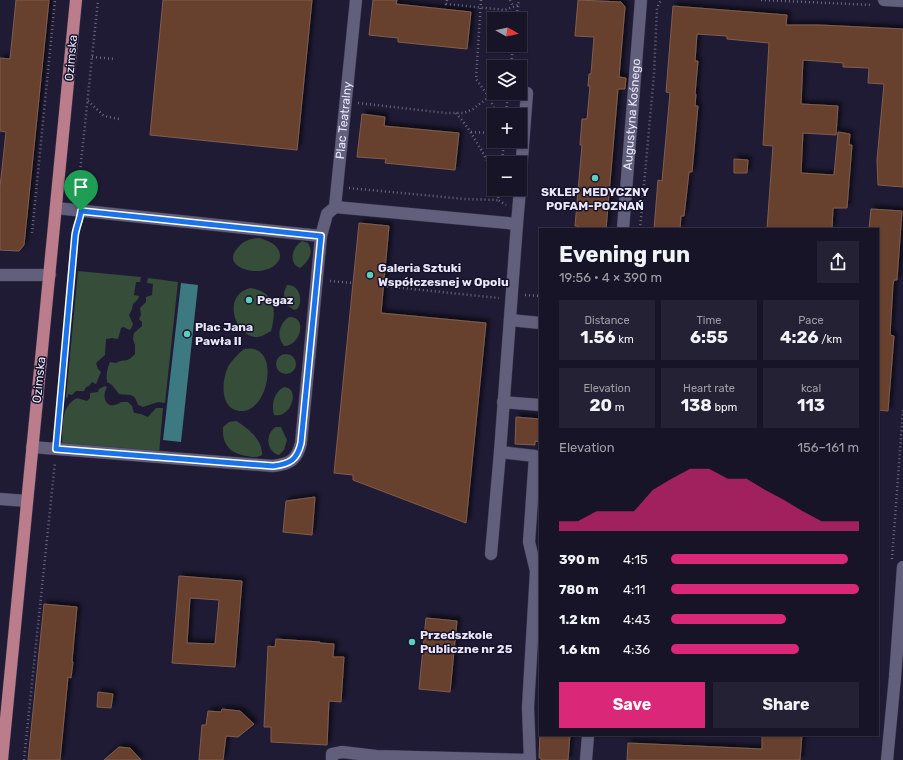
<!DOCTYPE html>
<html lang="en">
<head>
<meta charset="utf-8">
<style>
  :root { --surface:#181428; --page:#252134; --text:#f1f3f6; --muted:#9f9ea8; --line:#363345; --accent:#db2777 }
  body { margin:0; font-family:Rubik,sans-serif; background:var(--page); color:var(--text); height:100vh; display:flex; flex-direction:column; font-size:15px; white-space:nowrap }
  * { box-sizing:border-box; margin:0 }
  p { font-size:13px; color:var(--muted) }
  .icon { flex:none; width:22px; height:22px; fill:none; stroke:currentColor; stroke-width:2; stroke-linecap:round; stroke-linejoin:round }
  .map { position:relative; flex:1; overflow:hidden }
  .panel { position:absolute; left:539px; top:228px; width:340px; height:508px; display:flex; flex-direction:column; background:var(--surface); border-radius:0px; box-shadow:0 1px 3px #0004,0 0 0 1px var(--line) }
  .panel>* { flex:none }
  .needle { width:26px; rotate:98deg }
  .buttons { position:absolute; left:487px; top:12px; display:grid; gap:8px }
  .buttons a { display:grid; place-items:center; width:40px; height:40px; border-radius:0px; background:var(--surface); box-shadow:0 1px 3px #0004,0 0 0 1px var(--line); font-size:20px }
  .pin { position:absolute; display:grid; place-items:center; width:34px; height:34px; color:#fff; margin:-41px -17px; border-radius:50% 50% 50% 0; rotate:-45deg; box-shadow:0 0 4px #0007 }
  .pin .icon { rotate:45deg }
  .round { display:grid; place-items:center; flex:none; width:42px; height:42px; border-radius:0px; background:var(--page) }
  .headline { display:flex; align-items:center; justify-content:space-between; height:68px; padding:0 20px }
  h1 { font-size:22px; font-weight:700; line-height:30px }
  .stats { display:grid; grid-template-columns:repeat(3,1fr); gap:6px; height:68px; padding:4px 20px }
  .stats div { display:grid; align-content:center; border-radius:0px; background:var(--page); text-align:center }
  .stats b { font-size:17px; font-weight:700 }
  .stats small { font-size:11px; font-weight:400 }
  .stats p { font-size:11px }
  .chart { height:112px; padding:8px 20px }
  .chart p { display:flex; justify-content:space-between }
  .chart svg { width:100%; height:72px; margin-top:4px; fill:var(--accent); opacity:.7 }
  .cta { display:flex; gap:8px; margin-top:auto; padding:8px 20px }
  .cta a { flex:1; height:46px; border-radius:0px; background:var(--accent); color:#fff; font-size:16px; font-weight:700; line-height:46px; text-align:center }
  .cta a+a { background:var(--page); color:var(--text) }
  ul { padding:0 20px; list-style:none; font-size:13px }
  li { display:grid; grid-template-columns:64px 48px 1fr; align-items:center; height:30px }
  li i { height:10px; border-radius:5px; background:var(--accent) }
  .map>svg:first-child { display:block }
  .green { fill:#364d3a }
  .water { fill:#3d7981 }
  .building { fill:#683f2d; stroke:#7e5e50; fill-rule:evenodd; filter:url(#shadow) }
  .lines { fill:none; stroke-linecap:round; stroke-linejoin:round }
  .minor-casing { stroke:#3b374d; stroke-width:13 }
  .major-casing { stroke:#3b374d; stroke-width:13 }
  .path { stroke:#6d6980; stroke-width:2.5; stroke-dasharray:1 3; stroke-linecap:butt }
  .minor { stroke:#625f7d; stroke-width:12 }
  .major { stroke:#bb7c8b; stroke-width:12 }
  .route-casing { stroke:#fff; stroke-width:8 }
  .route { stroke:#1a73e8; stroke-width:5 }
  .poi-dot { fill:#5bcebc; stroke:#16122a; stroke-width:1.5 }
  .labels { text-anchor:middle; stroke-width:3; stroke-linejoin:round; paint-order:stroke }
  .street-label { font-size:12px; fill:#e9e7f9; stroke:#16122a }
  .poi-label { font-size:12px; font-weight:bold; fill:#e9e7f9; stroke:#16122a; text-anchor:start }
</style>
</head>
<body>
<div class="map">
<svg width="903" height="760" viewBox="0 0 903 760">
  <defs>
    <filter id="shadow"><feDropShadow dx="3.5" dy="-3.5" stdDeviation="2" flood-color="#0009"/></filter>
  </defs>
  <rect width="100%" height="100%" fill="#201b35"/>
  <!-- green -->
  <g class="green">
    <path d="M259,238C266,240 276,243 279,251C281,256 280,260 276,264C261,279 222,268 236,250C242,242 248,239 259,238Z"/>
    <path d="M302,241L308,243C314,253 309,261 300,268C287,263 293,246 302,241Z"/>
    <polygon points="78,271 141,277 140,282 136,282 134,295 139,296 138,299 133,304 132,309 129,315 133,324 131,329 129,330 124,327 121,328 118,339 112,338 106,339 105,355 96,363 98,369 101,372 96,384 92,382 89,386 86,387 84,391 76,391 72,395 68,394 68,397 66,398"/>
    <path d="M148,278L178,282L165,403L158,402L143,407L138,405C134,392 131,396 119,394L112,385L107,382C106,375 107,368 110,362L116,363C124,358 126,364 135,354V345L133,339L134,333L142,326V322L139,319L141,315L140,308L146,302V297L152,295L153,284L147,283Z"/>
    <path d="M287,285C299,284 304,301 297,309L294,310L285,304L284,292Z"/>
    <path d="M250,288C275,292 277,309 271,331C266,334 260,338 254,337C233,332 223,295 250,288Z"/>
    <path d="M289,317C308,316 301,346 284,346C276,336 279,324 289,317Z"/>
    <path d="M244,349C247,349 250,348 253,349C279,353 267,410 243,411C219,412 221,380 229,365C233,359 238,354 244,349Z"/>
    <circle cx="286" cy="364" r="10"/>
    <path d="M105,386L107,387C100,400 109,411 121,402H128L132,406L134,413L141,414L148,417L156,408H163L159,453L62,444C63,426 60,407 77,398L87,401L90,398V393L98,392L99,389Z"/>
    <path d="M284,387C301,388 291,419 274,415C271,404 274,392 284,387Z"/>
    <path d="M236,421C248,428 263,440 262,455C257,458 252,457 246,456C229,453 222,444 223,427L229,422Z"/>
    <path d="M276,427H281L287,440L284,450L279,455C266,452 265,433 276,427Z"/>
  </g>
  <!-- water -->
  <polygon class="water" points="181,283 198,285 181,442 163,440"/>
  <!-- building -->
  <g class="building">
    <polygon points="16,0 49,0 24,245 19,251 0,250 0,187 6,132 0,131 0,58 10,59"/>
    <polygon points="163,0 312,0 297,150 150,135"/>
    <polygon points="373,0 397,0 396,4 471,12 467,49 398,42 398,38 369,35"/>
    <polygon points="578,0 621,2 625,7 619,77 626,78 625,89 618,89 606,229 578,229 578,226 575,226 582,145 580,145 582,119 587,119 590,86 588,86 589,74 591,74 594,37 575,36"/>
    <polygon points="673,6 787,15 786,25 819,25 903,29 903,187 878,185 877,160 884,84 868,83 869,68 843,67 843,63 831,62 803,60 801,104 838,106 836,135 803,133 801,173 834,175 838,132 850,134 849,145 852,145 847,208 833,208 832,229 767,229 773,146 763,145 769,43 727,39 727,36 697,34 695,61 698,61 695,94 696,94 695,106 698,106 692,172 689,172 684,216 681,216 680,229 654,229 658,180 662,181 670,93 666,92"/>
    <polygon points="362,114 385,117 384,126 459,133 455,170 385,163 386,159 357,157"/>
    <polygon points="734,159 748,160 747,173 734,173"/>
    <polygon points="871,209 902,211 897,280 894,280 893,285 890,335 894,336 888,411 878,410 878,229 869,229"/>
    <polygon points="359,223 389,226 381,313 486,323 466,523 353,480 353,475 334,473"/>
    <polygon points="516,417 540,419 540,442 535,441 535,445 515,444"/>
    <polygon points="315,497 312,535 283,532 286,501"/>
    <path d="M179,576L242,581L235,667L172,663ZM190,598L219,600L215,644L187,643Z"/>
    <polygon points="44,604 77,607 72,661 73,662 71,678 68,677 60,760 28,760"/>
    <polygon points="426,618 457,621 450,692 419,689"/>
    <polygon points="276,639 320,642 320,643 334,644 333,657 344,657 341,702 329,701 327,745 271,742 271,727 264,727 268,646 275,647"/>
    <polygon points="98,692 113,694 111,708 97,707"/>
    <polygon points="222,709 240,711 254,724 238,737 226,736 223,760 199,760 202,725 206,725 208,711 221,712"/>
    <polygon points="540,735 570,735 568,760 541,760 541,758 539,758"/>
    <polygon points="762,735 802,735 800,760 627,760 628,743 762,749"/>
    <polygon points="119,747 130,748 141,760 104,760"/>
  </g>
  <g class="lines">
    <defs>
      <g id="minor">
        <polyline points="884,0 903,1"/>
        <polyline points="520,184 527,93"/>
        <polyline points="56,208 321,236"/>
        <polyline points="517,224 520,189"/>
        <path id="s1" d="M623,229L641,0"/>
        <polyline points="0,275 50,275"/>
        <polyline points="510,320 540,323"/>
        <polyline points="503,402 540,405"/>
        <path id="s2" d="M32,447L273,466C290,464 297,460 301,443L321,236L327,214L335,207L356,0"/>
        <polyline points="0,499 27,501"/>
        <polyline points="491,554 500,452"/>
        <polyline points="332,760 332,754 342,752 376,756 530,760 528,707 536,571 529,542 535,456 500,452 517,224 335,207"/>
        <polyline points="586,760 588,735"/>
        <polyline points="887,760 895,677 903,567"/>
      </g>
      <polyline id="major" points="2,760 76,0"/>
    </defs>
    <!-- minor casing -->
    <use href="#minor" class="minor-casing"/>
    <!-- major casing -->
    <use href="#major" class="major-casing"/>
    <!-- path -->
    <g class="path">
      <polyline points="447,0 446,4 505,10 518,5"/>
      <polyline points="481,0 476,79 489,97 497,115"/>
      <polyline points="510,0 513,6"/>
      <polyline points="761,0 873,5"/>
      <polyline points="516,19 519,0"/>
      <polyline points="92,57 115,59"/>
      <polyline points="511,67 513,45"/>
      <polyline points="88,101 104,116 119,119"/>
      <polyline points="358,103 446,113 464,113 473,109 489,97 494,90"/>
      <path d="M456,113C472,131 482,152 494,173"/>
      <polyline points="506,115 508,93"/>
      <polyline points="471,132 494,133"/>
      <polyline points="502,163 504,141"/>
      <polyline points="349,188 465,199 498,200"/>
      <polyline points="499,189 498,200 506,205"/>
      <polyline points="83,197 83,194 79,191 80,172 98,0"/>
      <polyline points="640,229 654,74 657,8 661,0"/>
      <polyline points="32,233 55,0"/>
      <polyline points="330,281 353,283"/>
      <polyline points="383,286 499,298"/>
      <polyline points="525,295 540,296"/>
      <polyline points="57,435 75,236 76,226 78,224"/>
      <polyline points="892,559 903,410"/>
      <polyline points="24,760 55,462"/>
    </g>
    <!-- minor -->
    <use href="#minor" class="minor"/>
    <!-- major -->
    <use href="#major" class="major"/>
  </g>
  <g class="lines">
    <defs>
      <path id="route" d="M81,211L321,236L301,443C297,460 290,464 273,466L56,449L75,236C76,227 80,220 81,211Z"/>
    </defs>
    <!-- route casing -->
    <use href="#route" class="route-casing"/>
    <!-- route -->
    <use href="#route" class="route"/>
  </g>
  <!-- markers -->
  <g class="poi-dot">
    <circle cx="595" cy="178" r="4"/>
    <circle cx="370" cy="275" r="4"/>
    <circle cx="249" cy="300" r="4"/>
    <circle cx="187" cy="334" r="4"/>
    <circle cx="412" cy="642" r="4"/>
  </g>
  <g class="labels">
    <!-- street labels -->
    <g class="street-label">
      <text transform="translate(71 58) rotate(-85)" y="4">Ozimska</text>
      <text dy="4" stroke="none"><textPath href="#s1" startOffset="115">Augustyna Kośnego</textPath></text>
      <text dy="4" stroke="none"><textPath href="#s2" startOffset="610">Plac Teatralny</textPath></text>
      <text transform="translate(39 380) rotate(-84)" y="4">Ozimska</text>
    </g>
    <!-- poi labels -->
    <g class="poi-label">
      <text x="595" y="196" text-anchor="middle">SKLEP MEDYCZNY<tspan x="595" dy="14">POFAM-POZNAŃ</tspan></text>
      <text x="378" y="272">Galeria Sztuki<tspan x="378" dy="14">Współczesnej w Opolu</tspan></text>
      <text x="257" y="304">Pegaz</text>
      <text x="195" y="331">Plac Jana<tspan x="195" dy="14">Pawła II</tspan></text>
      <text x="420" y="639">Przedszkole<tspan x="420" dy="14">Publiczne nr 25</tspan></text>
    </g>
  </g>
</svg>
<div class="buttons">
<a><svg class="needle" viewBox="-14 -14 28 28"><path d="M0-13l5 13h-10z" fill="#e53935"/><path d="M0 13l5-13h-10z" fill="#9f9ea8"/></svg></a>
<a><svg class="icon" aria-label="layers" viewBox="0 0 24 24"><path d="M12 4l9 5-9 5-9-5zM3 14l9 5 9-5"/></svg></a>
<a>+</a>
<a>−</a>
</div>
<div class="pin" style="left:81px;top:211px;background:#1e9e55"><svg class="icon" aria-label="arrive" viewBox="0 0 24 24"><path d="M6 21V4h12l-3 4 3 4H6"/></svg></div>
<section class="panel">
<div class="headline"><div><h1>Evening run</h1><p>19:56 · 4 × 390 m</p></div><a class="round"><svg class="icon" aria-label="share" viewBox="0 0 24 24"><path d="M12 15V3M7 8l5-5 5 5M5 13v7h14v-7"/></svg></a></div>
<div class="stats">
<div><p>Distance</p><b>1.56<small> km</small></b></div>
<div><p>Time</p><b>6:55</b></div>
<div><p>Pace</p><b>4:26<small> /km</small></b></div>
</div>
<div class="stats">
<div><p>Elevation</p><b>20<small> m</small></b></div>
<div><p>Heart rate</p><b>138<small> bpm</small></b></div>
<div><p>kcal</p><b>113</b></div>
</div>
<div class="chart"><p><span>Elevation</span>156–161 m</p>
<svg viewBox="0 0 160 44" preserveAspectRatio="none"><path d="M0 44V38L10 38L20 32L30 32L40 32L50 19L60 12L70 6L80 6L90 12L100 12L110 19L120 25L130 32L140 38L150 38L160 38V44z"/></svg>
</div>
<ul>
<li><b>390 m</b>4:15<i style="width:94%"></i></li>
<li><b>780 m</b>4:11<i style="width:100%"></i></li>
<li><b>1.2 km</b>4:43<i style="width:61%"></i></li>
<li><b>1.6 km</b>4:36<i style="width:68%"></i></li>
</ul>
<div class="cta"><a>Save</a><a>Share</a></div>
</section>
</div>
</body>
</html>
